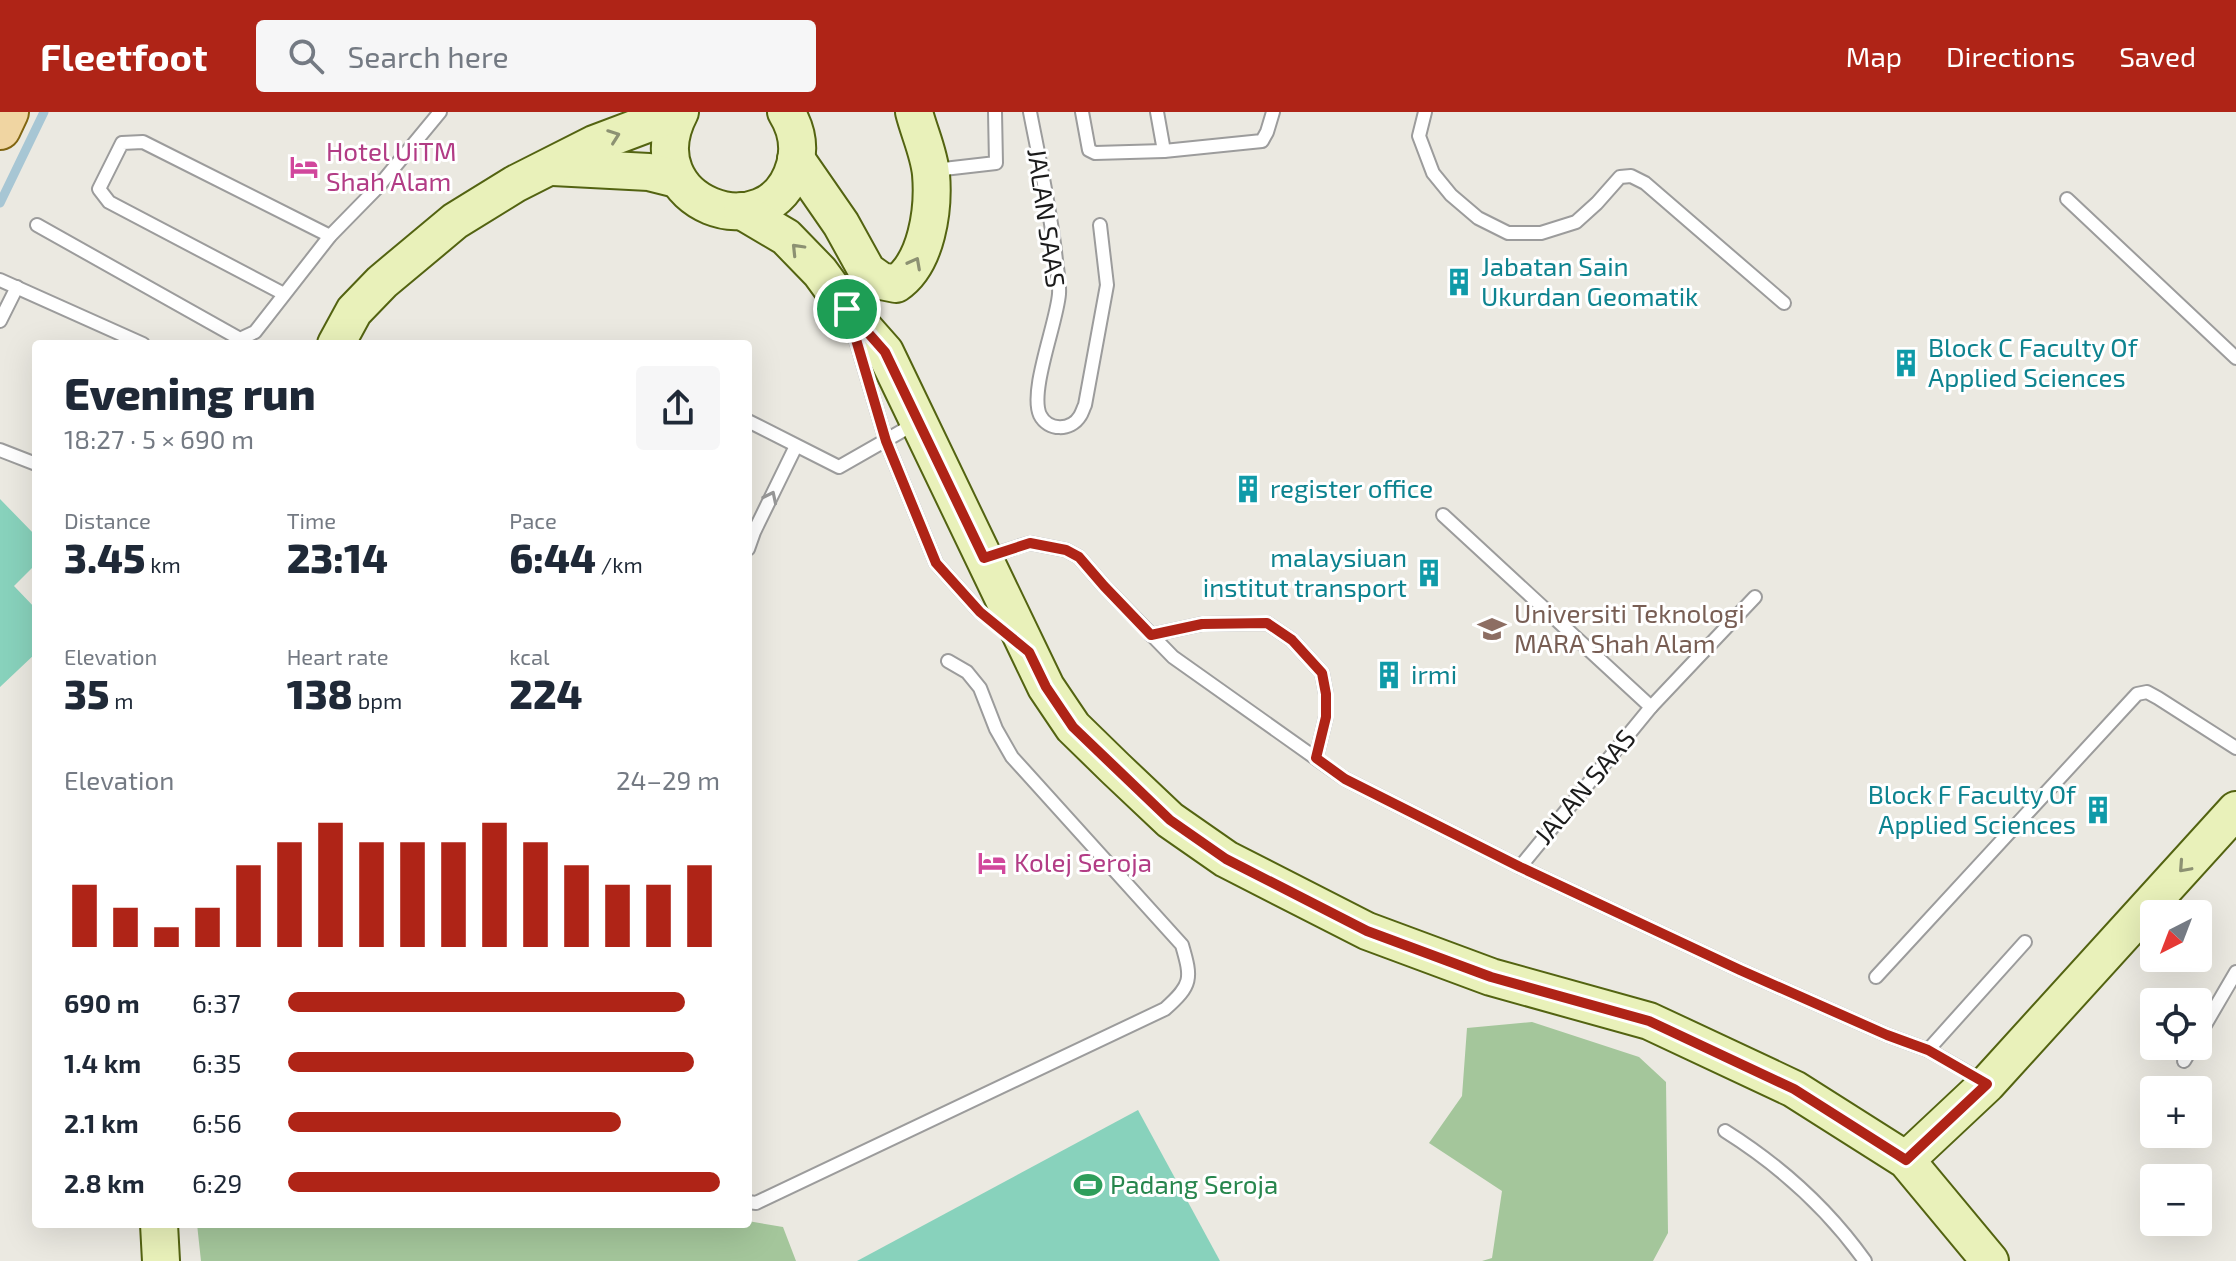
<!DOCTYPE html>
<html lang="en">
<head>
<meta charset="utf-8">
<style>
  :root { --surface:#fff; --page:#f6f6f7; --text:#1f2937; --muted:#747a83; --accent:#af2417 }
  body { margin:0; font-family:"Exo 2",sans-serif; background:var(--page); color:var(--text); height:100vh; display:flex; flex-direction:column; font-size:30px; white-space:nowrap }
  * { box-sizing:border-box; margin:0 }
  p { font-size:26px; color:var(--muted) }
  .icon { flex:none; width:44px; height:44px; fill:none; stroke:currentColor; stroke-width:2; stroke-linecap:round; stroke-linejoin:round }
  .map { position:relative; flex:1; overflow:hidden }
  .details { position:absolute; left:32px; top:228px; width:720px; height:888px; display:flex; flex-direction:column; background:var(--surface); border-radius:8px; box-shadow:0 8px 32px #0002 }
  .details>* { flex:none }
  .needle { width:52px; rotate:222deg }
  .fabs { position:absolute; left:2140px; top:788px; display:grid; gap:16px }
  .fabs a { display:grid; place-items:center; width:72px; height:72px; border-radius:8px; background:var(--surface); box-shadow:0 8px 32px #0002; font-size:40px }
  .pin { position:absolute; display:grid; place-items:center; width:68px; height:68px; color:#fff; margin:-34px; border:4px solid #fff; border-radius:50%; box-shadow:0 2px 8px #0007 }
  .round { display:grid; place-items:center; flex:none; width:84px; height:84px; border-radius:8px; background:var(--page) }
  .summary { display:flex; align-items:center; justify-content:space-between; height:136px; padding:0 32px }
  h1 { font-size:44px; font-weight:800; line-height:60px }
  .stats { display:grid; grid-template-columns:repeat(3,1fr); gap:12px; height:136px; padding:8px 32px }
  .stats div { display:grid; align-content:center }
  .stats b { font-size:40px; font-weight:800 }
  .stats small { font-size:22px; font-weight:400 }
  .stats p { font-size:22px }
  .chart { height:224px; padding:16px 32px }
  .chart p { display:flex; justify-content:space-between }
  .chart svg { width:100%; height:144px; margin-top:8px; stroke:var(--accent); stroke-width:6 }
  ul { padding:0 32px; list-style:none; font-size:26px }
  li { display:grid; grid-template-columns:128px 96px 1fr; align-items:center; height:60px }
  li i { height:20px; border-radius:10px; background:var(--accent) }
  header { display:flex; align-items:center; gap:48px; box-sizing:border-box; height:112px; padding:0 40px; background:var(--accent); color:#fff }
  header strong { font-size:38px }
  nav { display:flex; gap:44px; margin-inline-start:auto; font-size:28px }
  .search { width:560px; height:72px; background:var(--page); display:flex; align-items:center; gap:20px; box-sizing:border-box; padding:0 28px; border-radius:8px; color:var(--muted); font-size:30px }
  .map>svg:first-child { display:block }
  .forest { fill:#a4c69b }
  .pitch { fill:#88d2bc }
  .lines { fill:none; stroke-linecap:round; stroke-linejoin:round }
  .stream { stroke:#a7c6d4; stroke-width:9 }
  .lane-casing { stroke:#9c9c9c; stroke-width:16 }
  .secondary-casing { stroke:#536311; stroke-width:40 }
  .primary-casing { stroke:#816511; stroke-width:44 }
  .lane { stroke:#fff; stroke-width:12 }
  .secondary { stroke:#e9f1ba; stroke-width:36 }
  .primary { stroke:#f0d5a2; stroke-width:40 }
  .oneway { stroke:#8c9172 }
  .oneway2 { stroke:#989898 }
  .route-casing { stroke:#fff; stroke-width:16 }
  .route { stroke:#af2417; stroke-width:10 }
  .labels { text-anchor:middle; stroke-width:6; stroke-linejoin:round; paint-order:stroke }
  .hotel-label { font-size:26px; fill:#b23c85; stroke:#fff; text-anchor:start }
  .street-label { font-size:26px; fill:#1b1b1b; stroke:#fff }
  .culture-label { font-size:26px; fill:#0d838f; stroke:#fff; text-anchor:start }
  .education-label { font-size:26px; fill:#785e54; stroke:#fff; text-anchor:start }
  .leisure-label { font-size:26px; fill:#27864d; stroke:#fff; text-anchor:start }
</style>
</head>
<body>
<header>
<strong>Fleetfoot</strong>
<div class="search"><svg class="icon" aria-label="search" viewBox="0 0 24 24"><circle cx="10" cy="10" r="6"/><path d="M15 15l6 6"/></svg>Search here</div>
<nav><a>Map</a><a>Directions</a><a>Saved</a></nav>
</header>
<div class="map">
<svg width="2236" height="1149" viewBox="0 0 2236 1149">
  <rect width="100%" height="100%" fill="#ebe9e1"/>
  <!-- forest -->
  <g class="forest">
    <polygon points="1532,910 1639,945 1666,970 1668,1121 1653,1149 1482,1149 1492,1146 1502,1079 1429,1031 1462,984 1467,916"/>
    <polygon points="748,1109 783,1115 796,1149 201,1149 197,1112 448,1112 457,1115 491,1112 748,1112"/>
  </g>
  <!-- pitch -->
  <g class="pitch">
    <polygon points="0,387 36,424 36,452 14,474 36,497 36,541 0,575"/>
    <polygon points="1138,998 1220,1149 857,1149"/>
  </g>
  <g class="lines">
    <!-- stream -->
    <polyline class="stream" points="0,91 44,0"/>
    <defs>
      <g id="lane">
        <path d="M1030,0C1039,46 1049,92 1055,139C1056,153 1060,169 1059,182C1057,210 1029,279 1040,303C1048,319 1071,319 1080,304C1082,301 1083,297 1085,293L1107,173L1100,113"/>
        <polyline points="1082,0 1089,38 1095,41 1164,39"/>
        <polyline points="1157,0 1164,39 1262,29 1267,20 1273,0"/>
        <polyline points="1425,0 1419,24 1433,61 1451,83 1478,106 1508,121 1541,121 1576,110 1597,91 1620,65 1631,64 1645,71 1784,191"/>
        <polyline points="935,58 996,51 995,0"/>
        <polyline points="2067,87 2236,246"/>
        <polyline points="37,113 240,227 255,220 330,124 378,75 440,0"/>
        <polyline points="0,168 143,232"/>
        <polyline points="284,182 109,90 99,77 122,31 143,30 330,124"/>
        <polyline points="0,209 17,175"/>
        <polyline points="854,221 886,329 936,451 980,500 1008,522"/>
        <polyline points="748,309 839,355 916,311"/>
        <polyline points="0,338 36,352"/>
        <polyline points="1443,403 1651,595"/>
        <polyline points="748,437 754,420 796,334"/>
        <polyline points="986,445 1030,431 1066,438 1079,445 1104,474 1173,545 1345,667 1520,755 1740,858 1887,923 1928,938 1984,970"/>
        <polyline points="1151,523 1202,512 1267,511 1292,528 1322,561 1326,582 1326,605 1316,646"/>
        <polyline points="1520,755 1651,595 1755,485"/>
        <polyline points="1876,865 2137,582 2147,580 2158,586 2236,636"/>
        <polyline points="2198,925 2236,860"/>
        <polyline points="1928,938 2025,830"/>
        <polyline points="2184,949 2193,934"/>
        <path d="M1725,1019C1779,1053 1828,1097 1865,1149"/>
        <path d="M748,1090L756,1091L1165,897C1192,873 1192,867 1182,833L1012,645L996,617L980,576L967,560L948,549"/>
      </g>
      <g id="secondary">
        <path d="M680,0C632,91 771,142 795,53C800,34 796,16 786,0"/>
        <path d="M796,47L841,112L867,159L881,169L896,172C927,151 934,97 931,62C929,41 919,20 914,0"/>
        <polyline points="553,55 649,60 677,67"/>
        <polyline points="742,99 786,125 820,160 847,197 885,240 1046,575 1073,615 1115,656 1170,708 1226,747 1367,819 1491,865 1649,909 1794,977 1906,1048 1990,1149"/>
        <polyline points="336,232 354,199 382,170 455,109 515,72 594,32 679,0"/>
        <polyline points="1906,1048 1987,972 2236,698"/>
        <polyline points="159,1112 161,1149"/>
      </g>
      <polyline id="primary" points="0,17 8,0"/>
    </defs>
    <!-- lane casing -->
    <use href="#lane" class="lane-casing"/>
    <!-- secondary casing -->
    <use href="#secondary" class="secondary-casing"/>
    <!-- primary casing -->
    <use href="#primary" class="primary-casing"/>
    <!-- lane -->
    <use href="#lane" class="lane"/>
    <!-- secondary -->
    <use href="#secondary" class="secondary"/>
    <!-- primary -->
    <use href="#primary" class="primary"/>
  </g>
  <!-- one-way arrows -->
  <defs><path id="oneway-chevron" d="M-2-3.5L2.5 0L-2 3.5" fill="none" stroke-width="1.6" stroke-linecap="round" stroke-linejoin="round" transform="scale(2)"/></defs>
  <g class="oneway">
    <use href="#oneway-chevron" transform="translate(614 24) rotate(-20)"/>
    <use href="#oneway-chevron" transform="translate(797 137) rotate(-134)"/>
    <use href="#oneway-chevron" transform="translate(915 151) rotate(-62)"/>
    <use href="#oneway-chevron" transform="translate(2184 755) rotate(132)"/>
  </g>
  <use class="oneway2" href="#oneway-chevron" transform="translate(771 385) rotate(-64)"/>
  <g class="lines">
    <defs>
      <polygon id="route" points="847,197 885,240 984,446 1030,431 1066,438 1079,445 1104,474 1151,523 1202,512 1267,511 1292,528 1322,561 1326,582 1326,605 1316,646 1345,667 1520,755 1740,858 1887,923 1928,938 1987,972 1906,1048 1794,977 1649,909 1491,865 1367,819 1226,747 1170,708 1073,615 1046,575 1029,540 980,500 936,451 886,329"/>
    </defs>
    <!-- route casing -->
    <use href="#route" class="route-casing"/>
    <!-- route -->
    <use href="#route" class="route"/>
  </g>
  <!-- icons -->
  <defs>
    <symbol id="hotel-bare" viewBox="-9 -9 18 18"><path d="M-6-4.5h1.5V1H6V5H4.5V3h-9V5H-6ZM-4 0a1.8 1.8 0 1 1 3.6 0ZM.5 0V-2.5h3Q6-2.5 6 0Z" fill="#d1479c" stroke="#fff" stroke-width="2.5" paint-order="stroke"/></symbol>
    <symbol id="building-bare" viewBox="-9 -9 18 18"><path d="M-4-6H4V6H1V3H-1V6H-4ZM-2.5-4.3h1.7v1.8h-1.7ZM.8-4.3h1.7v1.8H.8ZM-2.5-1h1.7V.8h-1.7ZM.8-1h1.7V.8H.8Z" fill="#0f9aa8" stroke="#fff" stroke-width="2.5" paint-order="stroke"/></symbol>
    <symbol id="university-bare" viewBox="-9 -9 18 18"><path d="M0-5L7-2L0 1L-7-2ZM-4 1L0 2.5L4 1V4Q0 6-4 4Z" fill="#8d6e63" stroke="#fff" stroke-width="2.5" paint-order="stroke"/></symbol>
    <symbol id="stadium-bare" viewBox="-9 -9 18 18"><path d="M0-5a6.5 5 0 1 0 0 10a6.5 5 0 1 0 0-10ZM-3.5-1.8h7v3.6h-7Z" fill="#2e9e5b" stroke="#fff" stroke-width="2.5" paint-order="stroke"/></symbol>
  </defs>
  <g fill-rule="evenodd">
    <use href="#hotel-bare" x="284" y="35" width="40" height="40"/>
    <use href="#building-bare" x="1439" y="150" width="40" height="40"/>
    <use href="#building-bare" x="1886" y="231" width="40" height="40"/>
    <use href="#building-bare" x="1228" y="357" width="40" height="40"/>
    <use href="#building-bare" x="1409" y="441" width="40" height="40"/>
    <use href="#university-bare" x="1472" y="497" width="40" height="40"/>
    <use href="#building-bare" x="1369" y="543" width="40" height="40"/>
    <use href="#building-bare" x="2078" y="678" width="40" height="40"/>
    <use href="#hotel-bare" x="972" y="731" width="40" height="40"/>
    <use href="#stadium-bare" x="1068" y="1053" width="40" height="40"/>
  </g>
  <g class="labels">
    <!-- hotel labels -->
    <g class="hotel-label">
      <text x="326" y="49">Hotel UiTM<tspan x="326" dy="30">Shah Alam</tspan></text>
      <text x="1014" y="760">Kolej Seroja</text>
    </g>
    <!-- street labels -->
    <g class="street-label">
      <text transform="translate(1046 106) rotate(82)" y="9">JALAN SAAS</text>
      <text transform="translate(1585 675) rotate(-50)" y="9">JALAN SAAS</text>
    </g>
    <!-- culture labels -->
    <g class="culture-label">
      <text x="1481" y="164">Jabatan Sain<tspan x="1481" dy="30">Ukurdan Geomatik</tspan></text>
      <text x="1928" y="245">Block C Faculty Of<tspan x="1928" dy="30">Applied Sciences</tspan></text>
      <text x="1270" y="386">register office</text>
      <text x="1407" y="455" text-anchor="end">malaysiuan<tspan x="1407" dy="30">institut transport</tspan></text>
      <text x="1411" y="572">irmi</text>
      <text x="2076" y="692" text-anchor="end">Block F Faculty Of<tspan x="2076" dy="30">Applied Sciences</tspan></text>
    </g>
    <!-- education labels -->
    <g class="education-label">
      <text x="1514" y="511">Universiti Teknologi<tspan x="1514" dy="30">MARA Shah Alam</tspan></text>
    </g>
    <!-- leisure labels -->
    <g class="leisure-label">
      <text x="1110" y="1082">Padang Seroja</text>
    </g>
  </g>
</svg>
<div class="fabs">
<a><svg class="needle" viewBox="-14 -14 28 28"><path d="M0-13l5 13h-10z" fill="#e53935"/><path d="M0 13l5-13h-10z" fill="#747a83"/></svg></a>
<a><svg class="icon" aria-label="locate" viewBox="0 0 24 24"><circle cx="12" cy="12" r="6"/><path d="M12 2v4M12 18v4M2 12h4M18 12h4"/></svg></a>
<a>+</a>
<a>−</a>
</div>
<div class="pin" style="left:847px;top:197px;background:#1e9e55"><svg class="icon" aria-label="arrive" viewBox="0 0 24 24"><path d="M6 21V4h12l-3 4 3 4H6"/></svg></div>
<section class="details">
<div class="summary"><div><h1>Evening run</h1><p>18:27 · 5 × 690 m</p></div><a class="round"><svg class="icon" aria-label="share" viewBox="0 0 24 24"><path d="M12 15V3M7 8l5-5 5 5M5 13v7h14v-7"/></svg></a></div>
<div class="stats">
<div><p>Distance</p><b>3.45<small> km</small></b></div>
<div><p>Time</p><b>23:14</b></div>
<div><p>Pace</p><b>6:44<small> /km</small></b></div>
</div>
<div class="stats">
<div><p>Elevation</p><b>35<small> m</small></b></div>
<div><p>Heart rate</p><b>138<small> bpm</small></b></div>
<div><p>kcal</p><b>224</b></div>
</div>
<div class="chart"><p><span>Elevation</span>24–29 m</p>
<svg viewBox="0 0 160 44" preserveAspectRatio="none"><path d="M5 44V25M15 44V32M25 44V38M35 44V32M45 44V19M55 44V12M65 44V6M75 44V12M85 44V12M95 44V12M105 44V6M115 44V12M125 44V19M135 44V25M145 44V25M155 44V19"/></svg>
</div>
<ul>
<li><b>690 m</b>6:37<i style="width:92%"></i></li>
<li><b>1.4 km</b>6:35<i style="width:94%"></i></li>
<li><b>2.1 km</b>6:56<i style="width:77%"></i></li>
<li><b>2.8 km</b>6:29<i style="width:100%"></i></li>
</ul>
</section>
</div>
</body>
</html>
